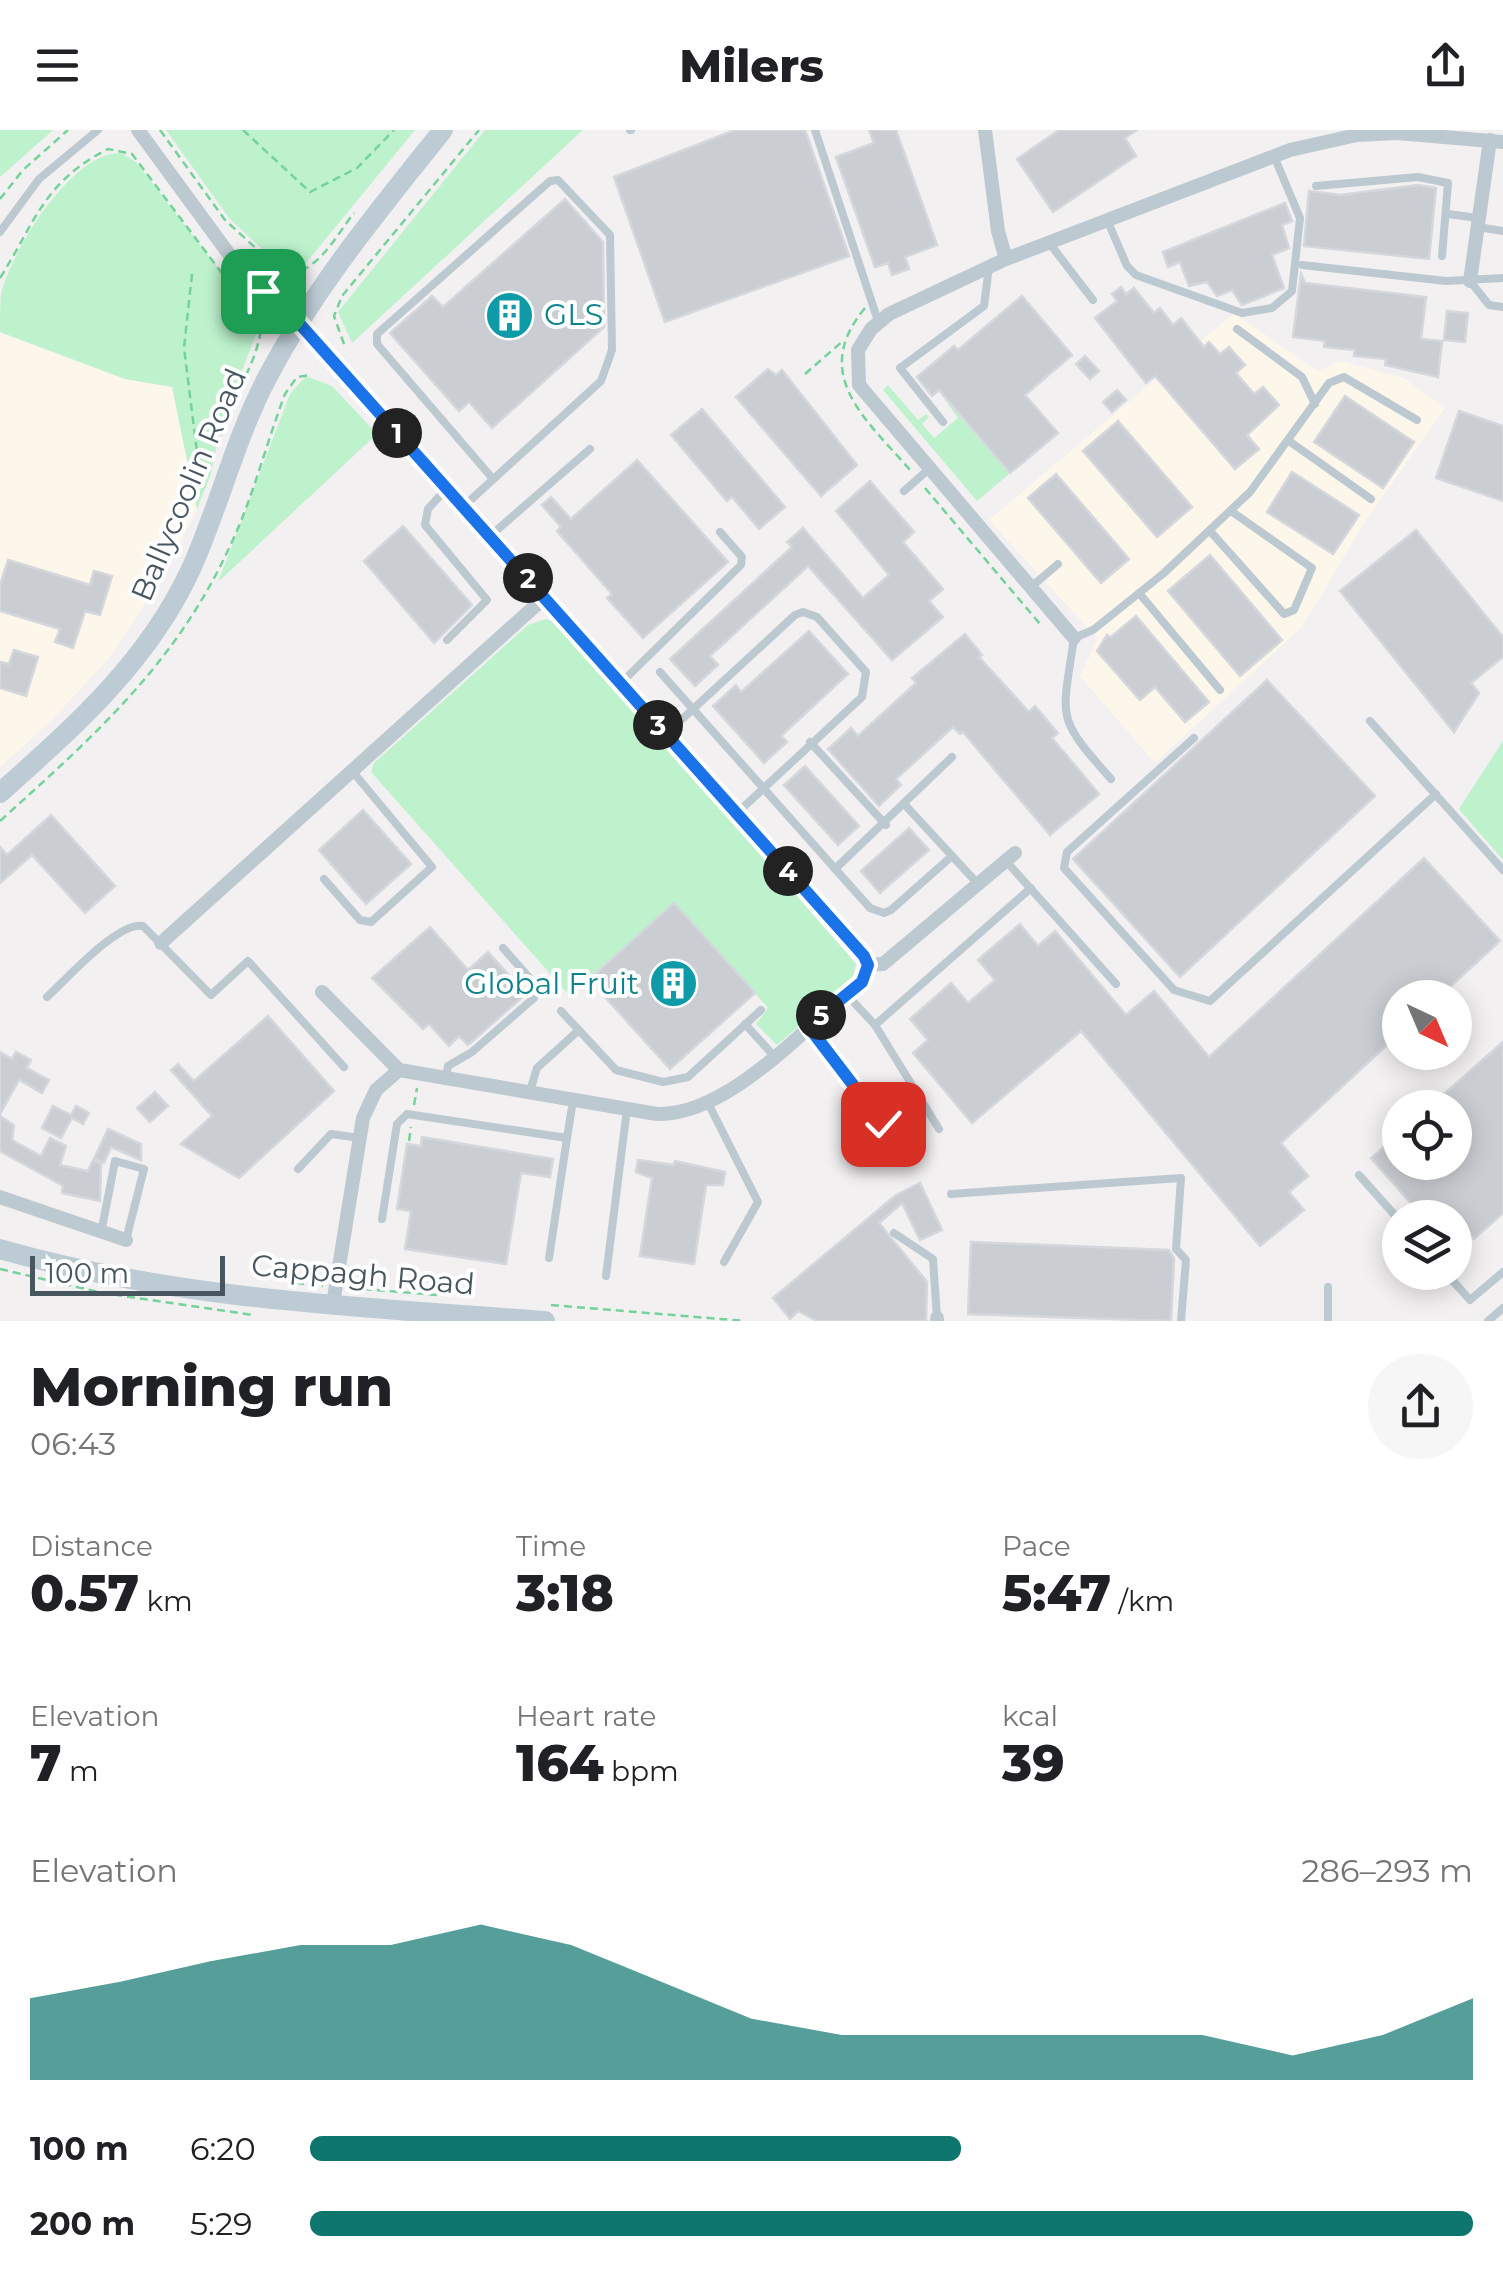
<!DOCTYPE html>
<html lang="en">
<head>
<meta charset="utf-8">
<style>
  :root { --surface:#fff; --page:#f6f6f6; --text:#202124; --muted:#757577; --accent:#0f766e }
  body { margin:0; font-family:Montserrat,sans-serif; background:var(--page); color:var(--text); height:100vh; display:flex; flex-direction:column; font-size:38px; white-space:nowrap }
  * { box-sizing:border-box; margin:0 }
  p { font-size:32px; color:var(--muted) }
  .icon { flex:none; width:55px; height:55px; fill:none; stroke:currentColor; stroke-width:2; stroke-linecap:round; stroke-linejoin:round }
  .map { position:relative; height:1191px; overflow:hidden }
  .side { display:flex; flex-direction:column; background:var(--surface); flex:1 }
  .side>* { flex:none }
  .needle { width:65px; rotate:136deg }
  .tools { position:absolute; left:1382px; top:850px; display:grid; gap:20px }
  .tools a { display:grid; place-items:center; width:90px; height:90px; border-radius:50%; background:var(--surface); box-shadow:0 5px 25px #0003; font-size:50px }
  .scale { position:absolute; left:30px; bottom:25px; width:195px; box-sizing:border-box; padding-left:10px; border:5px solid #47565f; border-top:0; font-size:28px; line-height:35px; white-space:nowrap; color:#47565f; -webkit-text-stroke:8px #fff; paint-order:stroke }
  .pin { position:absolute; display:grid; place-items:center; width:85px; height:85px; color:#fff; margin:-42px; border-radius:20px; box-shadow:0 5px 15px #0006 }
  .km { position:absolute; width:50px; height:50px; margin:-25px; border-radius:50%; background:#222; color:#fff; font-size:28px; line-height:50px; text-align:center }
  .round { display:grid; place-items:center; flex:none; width:105px; height:105px; border-radius:52px; background:var(--page) }
  .head { display:flex; align-items:center; justify-content:space-between; height:170px; padding:0 30px }
  h1 { font-size:55px; font-weight:800; line-height:75px }
  .metrics { display:grid; grid-template-columns:repeat(3,1fr); gap:15px; height:170px; padding:10px 30px }
  .metrics div { display:grid; align-content:center }
  .metrics b { font-size:50px; font-weight:800 }
  .metrics small { font-size:28px; font-weight:400 }
  .metrics p { font-size:28px }
  .chart { height:280px; padding:20px 30px }
  .chart p { display:flex; justify-content:space-between }
  .chart svg { width:100%; height:180px; margin-top:10px; fill:var(--accent); opacity:.7 }
  ul { padding:0 30px; list-style:none; font-size:32px }
  li { display:grid; grid-template-columns:160px 120px 1fr; align-items:center; height:75px }
  li i { height:25px; border-radius:12px; background:var(--accent) }
  header { display:flex; justify-content:space-between; align-items:center; height:130px; padding:0 30px; background:var(--surface); font-size:45px; font-weight:800 }
  .map>svg:first-child { display:block }
  .commercial { fill:#fdf6ea }
  .green { fill:#bdf2cd }
  .building { fill:#caced3; stroke:#d4d7dc; stroke-width:2.5 }
  .lines { fill:none; stroke-linecap:round; stroke-linejoin:round }
  .path { stroke:#73d39a; stroke-width:2.5; stroke-dasharray:8 5; stroke-linecap:butt }
  .lane { stroke:#bdc9d0; stroke-width:8 }
  .street { stroke:#bdc9d0; stroke-width:14 }
  .secondary { stroke:#bdcbd5; stroke-width:20 }
  .route-casing { stroke:#fff; stroke-width:20 }
  .route { stroke:#1a73e8; stroke-width:12 }
  .labels { text-anchor:middle; stroke-width:8; stroke-linejoin:round; paint-order:stroke }
  .culture-label { font-size:30px; fill:#0d838f; stroke:#fff; text-anchor:start }
  .street-label { font-size:30px; fill:#47565f; stroke:#fff }
</style>
</head>
<body>
<header><svg class="icon" aria-label="menu" viewBox="0 0 24 24"><path d="M4 6h16M4 12h16M4 18h16"/></svg>Milers<svg class="icon" aria-label="share" viewBox="0 0 24 24"><path d="M12 15V3M7 8l5-5 5 5M5 13v7h14v-7"/></svg></header>
<div class="map">
<svg width="1503" height="1191" viewBox="0 0 1503 1191">
  <rect width="100%" height="100%" fill="#f3f0f1"/>
  <!-- commercial -->
  <g class="commercial">
    <polygon points="1234,183 1317,241 1341,231 1404,248 1445,278 1364,393 1302,497 1155,633 1080,546 1098,509 989,390"/>
    <polygon points="0,203 125,249 172,257 197,379 163,447 109,528 52,590 0,637"/>
  </g>
  <!-- green -->
  <g class="green">
    <polygon points="0,0 53,0 0,47"/>
    <polygon points="166,0 415,0 306,133 301,138 279,135 229,88"/>
    <polygon points="485,0 583,0 352,213 338,182"/>
    <path d="M121,23L136,32L253,183L259,197L221,294L211,344L197,379L172,257L125,249L0,202C0,190 0,176 1,164C11,122 72,21 121,23Z"/>
    <polygon points="306,246 332,256 377,304 218,452 290,264"/>
    <polygon points="888,255 918,290 926,284 929,287 922,294 934,308 958,288 940,263 1009,344 977,371 883,260"/>
    <polygon points="546,489 560,494 856,834 852,851 777,915 756,894 768,878 674,773 569,865 371,642 374,633 528,495"/>
    <polygon points="1503,611 1503,730 1459,679"/>
  </g>
  <!-- building -->
  <g class="building">
    <polygon points="735,0 805,0 849,126 665,192 614,47"/>
    <polygon points="869,0 896,0 937,115 905,127 909,139 892,145 888,133 875,137 836,27 874,13"/>
    <polygon points="1059,0 1137,0 1125,8 1136,26 1053,82 1017,29"/>
    <polygon points="1418,55 1436,58 1429,129 1304,116 1309,61 1340,65"/>
    <polygon points="565,69 603,112 604,197 492,298 469,272 459,281 390,203 432,166 443,177"/>
    <polygon points="1285,73 1292,91 1282,95 1289,118 1272,125 1284,158 1242,175 1232,160 1217,166 1207,152 1189,156 1180,132 1168,137 1163,122"/>
    <polygon points="1301,144 1305,153 1426,167 1421,209 1442,211 1438,247 1385,235 1386,229 1354,226 1355,220 1324,217 1325,211 1293,207"/>
    <polygon points="1121,157 1126,164 1134,158 1154,183 1160,178 1173,195 1181,188 1204,217 1209,212 1220,224 1229,217 1245,235 1236,243 1254,264 1263,257 1279,275 1247,305 1259,319 1235,339 1155,246 1146,253 1095,188 1117,171 1112,164"/>
    <polygon points="1022,166 1072,225 1025,265 1058,303 1010,343 939,260 932,266 917,247 954,216 958,220"/>
    <polygon points="1447,181 1468,183 1465,212 1444,210"/>
    <polygon points="1085,226 1099,241 1090,249 1076,234"/>
    <polygon points="768,239 776,245 782,240 857,335 821,366 736,267"/>
    <polygon points="1117,260 1126,270 1112,282 1103,272"/>
    <polygon points="1345,266 1414,312 1383,358 1314,312"/>
    <polygon points="702,279 785,377 759,399 732,367 727,371 671,305"/>
    <polygon points="1459,281 1503,296 1503,371 1436,348"/>
    <polygon points="1118,291 1192,377 1157,407 1083,321"/>
    <polygon points="637,330 728,432 643,508 607,468 612,464 557,401 561,397 542,375 551,367 571,389"/>
    <polygon points="1292,342 1359,385 1333,424 1267,382"/>
    <polygon points="1056,344 1129,429 1101,453 1028,368"/>
    <polygon points="870,351 914,402 903,412 943,459 929,471 943,487 892,530 808,436 710,526 718,535 695,556 670,529 792,417 787,412 803,398 863,468 889,445 836,381"/>
    <polygon points="403,396 472,475 434,513 364,431"/>
    <polygon points="1416,400 1503,507 1503,527 1471,553 1479,563 1454,602 1340,461"/>
    <polygon points="1210,425 1282,510 1240,546 1168,461"/>
    <polygon points="8,430 90,455 94,441 112,446 100,485 85,481 73,518 55,512 60,499 0,481 0,455"/>
    <polygon points="1136,486 1209,572 1185,592 1155,557 1140,570 1097,521 1107,505 1111,507"/>
    <polygon points="809,501 848,544 781,606 787,612 764,633 713,576 736,555 741,562"/>
    <polygon points="965,504 982,525 979,527 1029,582 1035,576 1058,603 1052,608 1099,664 1050,705 963,602 960,604 953,597 896,649 901,655 879,676 828,619 851,598 858,606 916,553 912,548"/>
    <polygon points="14,520 38,527 26,566 0,558 0,532 9,534"/>
    <polygon points="1267,550 1375,666 1180,847 1073,729"/>
    <polygon points="805,636 859,696 838,715 784,655"/>
    <polygon points="363,680 411,734 366,774 319,720"/>
    <polygon points="51,685 115,756 85,783 32,725 0,753 0,717 7,725"/>
    <polygon points="909,698 929,720 880,763 861,741"/>
    <polygon points="1424,728 1500,811 1438,868 1400,868 1400,903 1281,1013 1308,1046 1289,1062 1304,1080 1260,1116 1081,901 972,993 913,923 928,910 910,889 951,853 968,873 995,850 978,830 1020,794 1038,816 1055,801 1126,885 1154,861 1209,927"/>
    <polygon points="674,773 755,863 670,939 605,867 610,863 594,845"/>
    <polygon points="430,797 468,840 488,822 526,864 468,915 459,906 449,916 429,894 423,899 372,848"/>
    <polygon points="268,886 334,961 239,1048 181,1014 212,986 171,940 178,934 194,951"/>
    <polygon points="1503,912 1503,1083 1474,1109 1449,1080 1440,1088 1424,1088 1371,1028 1400,1003 1400,1032 1455,1032 1455,978 1428,978"/>
    <polygon points="0,922 12,929 16,922 31,930 27,938 49,950 42,963 19,950 0,984"/>
    <polygon points="155,962 168,976 150,992 137,978"/>
    <polygon points="53,976 71,985 76,976 89,983 83,994 72,988 61,1008 42,998"/>
    <polygon points="0,986 14,995 12,1010 41,1026 50,1008 66,1016 60,1035 88,1041 93,1030 101,1034 100,1071 62,1063 63,1056 0,1021"/>
    <polygon points="108,999 141,1014 141,1030 111,1017 104,1033 94,1029"/>
    <polygon points="422,1007 553,1029 550,1047 521,1043 506,1134 405,1119 411,1081 397,1079 407,1014 421,1016"/>
    <polygon points="638,1030 674,1035 675,1031 725,1042 723,1055 706,1055 694,1134 640,1126 652,1048 636,1042"/>
    <polygon points="920,1053 942,1100 920,1110 902,1073 879,1093 927,1152 926,1191 817,1191 798,1181 790,1189 773,1168 896,1065"/>
    <polygon points="971,1112 1169,1120 1174,1128 1171,1191 968,1184"/>
  </g>
  <g class="lines">
    <!-- path -->
    <g class="path">
      <path d="M160,0L225,90L282,142C314,150 337,104 354,83"/>
      <polyline points="243,0 310,62 357,38 394,0"/>
      <polyline points="0,69 23,40 68,0"/>
      <polyline points="192,144 184,218 202,362"/>
      <path d="M0,148C35,93 43,52 108,19L132,24L261,195C260,232 225,276 218,317"/>
      <path d="M865,178C809,245 867,290 910,340"/>
      <polyline points="344,214 334,186 342,166 479,0"/>
      <polyline points="805,244 844,210"/>
      <polyline points="925,358 1040,494"/>
      <path d="M0,691C94,606 176,534 230,416C253,368 266,314 285,264L297,247L310,245"/>
      <polyline points="414,975 417,958"/>
      <polyline points="409,1011 411,997"/>
      <polyline points="0,1139 103,1163 253,1185"/>
      <polyline points="296,1153 323,1156"/>
      <polyline points="351,1158 438,1165"/>
      <polyline points="551,1175 745,1191"/>
    </g>
    <!-- lane -->
    <g class="lane">
      <polyline points="630,0 631,0"/>
      <polyline points="815,0 878,191"/>
      <polyline points="1316,56 1418,47 1448,53 1442,126"/>
      <polyline points="1448,84 1478,88"/>
      <polyline points="1108,92 1127,136 1136,145 1242,183 1272,178 1292,161 1300,88 1274,26"/>
      <polyline points="1478,97 1503,101"/>
      <polyline points="0,102 39,49 98,0"/>
      <polyline points="1050,114 1093,170"/>
      <polyline points="1302,135 1446,151 1503,148"/>
      <polyline points="1470,151 1489,175 1503,177"/>
      <polyline points="1237,199 1302,247 1315,274"/>
      <polyline points="943,292 900,238 984,176 989,137"/>
      <polyline points="1289,311 1371,369"/>
      <polyline points="904,361 929,339"/>
      <polyline points="464,376 601,251 612,220 610,105 558,50 550,51 377,204 377,214 493,349"/>
      <polyline points="1210,401 1284,484 1294,480 1312,438 1231,381"/>
      <polyline points="490,406 590,319"/>
      <polyline points="1031,457 1058,434"/>
      <polyline points="1139,463 1220,560"/>
      <polyline points="447,510 487,470 425,395 428,379 447,358"/>
      <polyline points="660,542 870,778 884,783 891,780 952,726"/>
      <polyline points="621,553 741,435 742,427 720,402"/>
      <polyline points="1370,591 1503,740"/>
      <polyline points="666,604 795,485 803,482 817,487 866,542 862,567 737,683"/>
      <polyline points="1194,608 1067,722 1064,738 1174,860 1210,871 1436,664"/>
      <polyline points="810,612 886,695"/>
      <path d="M1111,649C1055,586 1062,590 1074,508L1093,500L1164,443L1250,362L1329,253L1344,247L1417,290"/>
      <polyline points="906,676 978,754"/>
      <polyline points="1006,731 1116,854"/>
      <polyline points="835,739 952,627"/>
      <polyline points="324,749 360,790 371,792 432,737 353,642"/>
      <polyline points="846,864 875,895 939,999"/>
      <path d="M47,867C66,850 118,791 143,796L211,865L248,831L344,937"/>
      <polyline points="561,881 616,940 663,952 688,947 761,880"/>
      <polyline points="745,894 773,925"/>
      <polyline points="875,895 1031,758"/>
      <polyline points="808,896 883,994"/>
      <polyline points="445,951 448,936 472,922 534,868 533,852 503,818"/>
      <polyline points="529,964 537,938 579,900"/>
      <polyline points="709,975 758,1072 724,1132"/>
      <polyline points="298,1039 331,1004 360,1008"/>
      <polyline points="1359,1045 1400,1091"/>
      <polyline points="951,1064 1181,1048 1176,1119 1186,1130 1181,1191"/>
      <polyline points="382,1089 397,994 407,984 567,1008 573,971"/>
      <polyline points="102,1098 115,1031 144,1039 126,1110"/>
      <polyline points="894,1103 933,1129 937,1188"/>
      <polyline points="549,1128 567,1008"/>
      <polyline points="1445,1142 1470,1170 1503,1142"/>
      <polyline points="606,1146 627,979"/>
      <polyline points="1328,1191 1328,1157"/>
      <polyline points="1488,1191 1503,1178"/>
    </g>
    <!-- street -->
    <g class="street">
      <path d="M138,0L234,131L298,192L869,835L861,852C807,895 729,986 657,984L399,940L376,960L363,988L333,1174"/>
      <polyline points="985,0 998,101 1006,129"/>
      <polyline points="1470,151 1490,10"/>
      <polyline points="1074,508 859,255 858,220 871,199 889,184 1006,129 1290,20 1357,5 1397,3 1503,12"/>
      <polyline points="161,813 545,467"/>
      <polyline points="869,835 883,834 1015,723"/>
      <polyline points="322,862 399,940"/>
      <polyline points="0,1067 126,1110"/>
      <polyline points="937,1191 937,1188"/>
    </g>
    <!-- secondary -->
    <g class="secondary">
      <path d="M0,663C75,596 148,532 191,439C219,377 235,309 267,248C314,158 380,79 443,0"/>
      <path d="M0,1119C177,1170 362,1177 545,1191"/>
    </g>
  </g>
  <g class="lines">
    <defs>
      <polyline id="route" points="263,161 298,192 864,826 868,835 862,852 808,896 883,994"/>
    </defs>
    <!-- route casing -->
    <use href="#route" class="route-casing"/>
    <!-- route -->
    <use href="#route" class="route"/>
  </g>
  <!-- icons -->
  <defs>
    <symbol id="building-disc" viewBox="-11 -11 22 22"><circle r="9.5" fill="#0f9aa8" stroke="#fff"/><path d="M-4-6H4V6H1V3H-1V6H-4ZM-2.5-4.3h1.7v1.8h-1.7ZM.8-4.3h1.7v1.8H.8ZM-2.5-1h1.7V.8h-1.7ZM.8-1h1.7V.8H.8Z" fill="#fff"/></symbol>
  </defs>
  <g fill-rule="evenodd">
    <use href="#building-disc" x="482" y="158" width="55" height="55"/>
    <use href="#building-disc" x="646" y="826" width="55" height="55"/>
  </g>
  <g class="labels">
    <!-- culture labels -->
    <g class="culture-label">
      <text x="544" y="195">GLS</text>
      <text x="639" y="864" text-anchor="end">Global Fruit</text>
    </g>
    <!-- street labels -->
    <g class="street-label">
      <text transform="translate(189 355) rotate(-67)" y="10">Ballycoolin Road</text>
      <text transform="translate(363 1145) rotate(5)" y="10">Cappagh Road</text>
    </g>
  </g>
</svg>
<div class="tools">
<a><svg class="needle" viewBox="-14 -14 28 28"><path d="M0-13l5 13h-10z" fill="#e53935"/><path d="M0 13l5-13h-10z" fill="#757577"/></svg></a>
<a><svg class="icon" aria-label="locate" viewBox="0 0 24 24"><circle cx="12" cy="12" r="6"/><path d="M12 2v4M12 18v4M2 12h4M18 12h4"/></svg></a>
<a><svg class="icon" aria-label="layers" viewBox="0 0 24 24"><path d="M12 4l9 5-9 5-9-5zM3 14l9 5 9-5"/></svg></a>
</div>
<div class="scale">100 m</div>
<div class="pin" style="left:263px;top:161px;background:#1e9e55"><svg class="icon" aria-label="arrive" viewBox="0 0 24 24"><path d="M6 21V4h12l-3 4 3 4H6"/></svg></div>
<div class="pin" style="left:883px;top:994px;background:#d93025"><svg class="icon" aria-label="check" viewBox="0 0 24 24"><path d="M5 12l5 5 9-10"/></svg></div>
<b class="km" style="left:397px;top:303px">1</b>
<b class="km" style="left:528px;top:448px">2</b>
<b class="km" style="left:658px;top:595px">3</b>
<b class="km" style="left:788px;top:741px">4</b>
<b class="km" style="left:821px;top:885px">5</b>
</div>
<section class="side">
<div class="head"><div><h1>Morning run</h1><p>06:43</p></div><a class="round"><svg class="icon" aria-label="share" viewBox="0 0 24 24"><path d="M12 15V3M7 8l5-5 5 5M5 13v7h14v-7"/></svg></a></div>
<div class="metrics">
<div><p>Distance</p><b>0.57<small> km</small></b></div>
<div><p>Time</p><b>3:18</b></div>
<div><p>Pace</p><b>5:47<small> /km</small></b></div>
</div>
<div class="metrics">
<div><p>Elevation</p><b>7<small> m</small></b></div>
<div><p>Heart rate</p><b>164<small> bpm</small></b></div>
<div><p>kcal</p><b>39</b></div>
</div>
<div class="chart"><p><span>Elevation</span>286–293 m</p>
<svg viewBox="0 0 160 44" preserveAspectRatio="none"><path d="M0 44V24L10 20L20 15L30 11L40 11L50 6L60 11L70 20L80 29L90 33L100 33L110 33L120 33L130 33L140 38L150 33L160 24V44z"/></svg>
</div>
<ul>
<li><b>100 m</b>6:20<i style="width:56%"></i></li>
<li><b>200 m</b>5:29<i style="width:100%"></i></li>
</ul>
</section>
</body>
</html>
